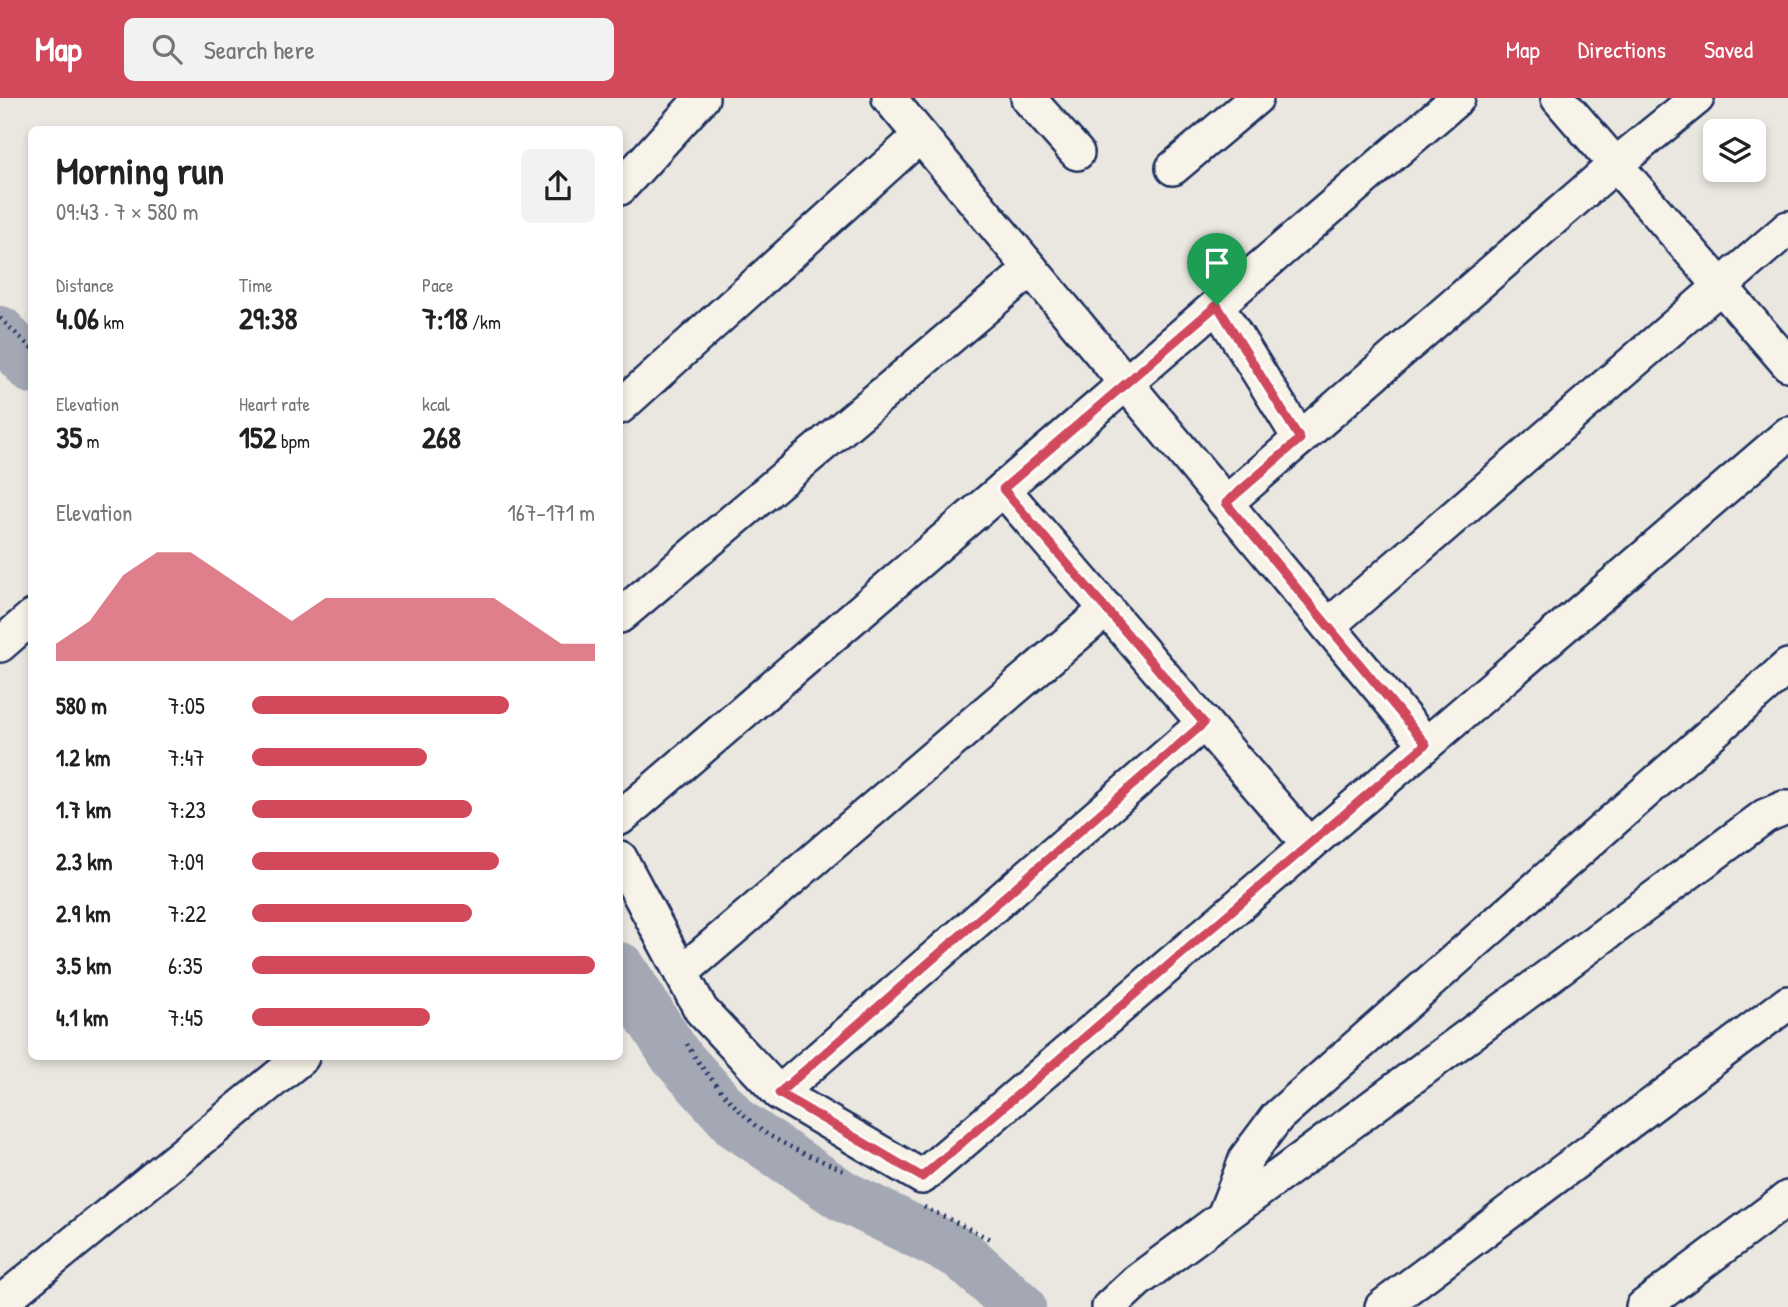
<!DOCTYPE html>
<html lang="en">
<head>
<meta charset="utf-8">
<style>
  :root { --surface:#fff; --page:#f2f2f2; --text:#222; --muted:#767676; --accent:#d1495b }
  body { margin:0; font-family:"Patrick Hand",sans-serif; background:var(--page); color:var(--text); height:100vh; display:flex; flex-direction:column; font-size:26px; white-space:nowrap }
  * { box-sizing:border-box; margin:0 }
  p { font-size:23px; color:var(--muted) }
  .icon { flex:none; width:38px; height:38px; fill:none; stroke:currentColor; stroke-width:2; stroke-linecap:round; stroke-linejoin:round }
  .map { position:relative; flex:1; overflow:hidden }
  .panel { position:absolute; left:28px; top:28px; width:595px; height:934px; display:flex; flex-direction:column; background:var(--surface); border-radius:10px; box-shadow:0 4px 10px #0003 }
  .panel>* { flex:none }
  .fabs { position:absolute; left:1703px; top:21px; display:grid; gap:14px }
  .fabs a { display:grid; place-items:center; width:63px; height:63px; border-radius:10px; background:var(--surface); box-shadow:0 4px 10px #0003; font-size:35px }
  .pin { position:absolute; display:grid; place-items:center; width:60px; height:60px; color:#fff; margin:-72px -30px; border-radius:50% 50% 50% 0; rotate:-45deg; box-shadow:0 0 7px #0007 }
  .pin .icon { rotate:45deg }
  .round { display:grid; place-items:center; flex:none; width:74px; height:74px; border-radius:10px; background:var(--page) }
  .headline { display:flex; align-items:center; justify-content:space-between; height:119px; padding:0 28px }
  h1 { font-size:38px; font-weight:700; line-height:52px }
  .metrics { display:grid; grid-template-columns:repeat(3,1fr); gap:10px; height:119px; padding:7px 28px }
  .metrics div { display:grid; align-content:center }
  .metrics b { font-size:30px; font-weight:700 }
  .metrics small { font-size:19px; font-weight:400 }
  .metrics p { font-size:19px }
  .chart { height:196px; padding:14px 28px }
  .chart p { display:flex; justify-content:space-between }
  .chart svg { width:100%; height:126px; margin-top:7px; fill:var(--accent); opacity:.7 }
  ul { padding:0 28px; list-style:none; font-size:23px }
  li { display:grid; grid-template-columns:112px 84px 1fr; align-items:center; height:52px }
  li i { height:18px; border-radius:9px; background:var(--accent) }
  header { display:flex; align-items:center; gap:42px; box-sizing:border-box; height:98px; padding:0 35px; background:var(--accent); color:#fff }
  header strong { font-size:33px }
  nav { display:flex; gap:38px; margin-inline-start:auto; font-size:24px }
  .search { width:490px; height:63px; background:var(--page); display:flex; align-items:center; gap:18px; box-sizing:border-box; padding:0 24px; border-radius:10px; color:var(--muted); font-size:26px }
  .map>svg:first-child { display:block }
  .lines { fill:none; stroke-linecap:round; stroke-linejoin:round }
  .river { stroke:#a3a8b4; stroke-width:52 }
  .minor-casing { stroke:#1b2f5e; stroke-width:38 }
  .path { stroke:#1b2f5e; stroke-width:4.5; stroke-dasharray:2 5; stroke-linecap:butt }
  .minor { stroke:#f7f3e8; stroke-width:33 }
  .route-casing { stroke:#fff; stroke-width:14 }
  .route { stroke:#d1495b; stroke-width:9 }
</style>
</head>
<body>
<header>
<strong>Map</strong>
<div class="search"><svg class="icon" aria-label="search" viewBox="0 0 24 24"><circle cx="10" cy="10" r="6"/><path d="M15 15l6 6"/></svg>Search here</div>
<nav><a>Map</a><a>Directions</a><a>Saved</a></nav>
</header>
<div class="map">
<svg width="1788" height="1209" viewBox="0 0 1788 1209">
  <rect width="100%" height="100%" fill="#eae7e0"/>
  <filter id="ink" filterUnits="userSpaceOnUse"><feTurbulence type="fractalNoise" baseFrequency=".0143" numOctaves="2"/><feDisplacementMap in="SourceGraphic" scale="14" xChannelSelector="R" yChannelSelector="G"/><feConvolveMatrix kernelMatrix="1 2 1 2 8 2 1 2 1" color-interpolation-filters="sRGB"/></filter>
  <g filter="url(#ink)">
    <g class="lines">
      <!-- river -->
      <g class="river">
        <polyline points="0,234 32,270"/>
        <polyline points="620,870 675,957 737,1026 843,1098 961,1156 1020,1209"/>
      </g>
      <defs>
        <g id="minor">
          <polyline points="889,0 1426,646"/>
          <polyline points="1028,0 1077,55"/>
          <polyline points="1558,0 1788,266"/>
          <polyline points="1173,70 1256,0"/>
          <polyline points="620,90 702,0"/>
          <polyline points="1217,207 1300,341"/>
          <polyline points="620,309 920,38"/>
          <polyline points="1003,391 1309,747"/>
          <polyline points="1226,405 1615,67 1697,0"/>
          <polyline points="620,518 1031,171"/>
          <polyline points="1328,528 1788,130"/>
          <polyline points="0,547 32,519"/>
          <polyline points="620,720 1458,0"/>
          <polyline points="620,760 701,912 779,995 922,1079 1788,336"/>
          <polyline points="681,875 1107,511"/>
          <polyline points="779,995 1204,625"/>
          <polyline points="1224,1118 1247,1059 1277,1019 1788,568"/>
          <polyline points="0,1205 302,959"/>
          <polyline points="1109,1209 1137,1183 1765,718 1784,710 1788,710"/>
          <polyline points="1382,1209 1788,905"/>
          <polyline points="1643,1209 1788,1100"/>
        </g>
      </defs>
      <!-- minor casing -->
      <use href="#minor" class="minor-casing"/>
      <!-- path -->
      <g class="path">
        <polyline points="0,220 32,251"/>
        <path d="M687,946C701,972 742,1020 767,1036C791,1051 820,1062 846,1073"/>
        <polyline points="924,1109 990,1141"/>
      </g>
      <!-- minor -->
      <use href="#minor" class="minor"/>
    </g>
  </g>
  <g class="lines" filter="url(#ink)">
    <defs>
      <polygon id="route" points="1217,207 1300,341 1226,405 1426,646 922,1079 779,995 1204,625 1003,391"/>
    </defs>
    <!-- route casing -->
    <use href="#route" class="route-casing"/>
    <!-- route -->
    <use href="#route" class="route"/>
  </g>
</svg>
<div class="fabs">
<a><svg class="icon" aria-label="layers" viewBox="0 0 24 24"><path d="M12 4l9 5-9 5-9-5zM3 14l9 5 9-5"/></svg></a>
</div>
<div class="pin" style="left:1217px;top:207px;background:#1e9e55"><svg class="icon" aria-label="arrive" viewBox="0 0 24 24"><path d="M6 21V4h12l-3 4 3 4H6"/></svg></div>
<section class="panel">
<div class="headline"><div><h1>Morning run</h1><p>09:43 · 7 × 580 m</p></div><a class="round"><svg class="icon" aria-label="share" viewBox="0 0 24 24"><path d="M12 15V3M7 8l5-5 5 5M5 13v7h14v-7"/></svg></a></div>
<div class="metrics">
<div><p>Distance</p><b>4.06<small> km</small></b></div>
<div><p>Time</p><b>29:38</b></div>
<div><p>Pace</p><b>7:18<small> /km</small></b></div>
</div>
<div class="metrics">
<div><p>Elevation</p><b>35<small> m</small></b></div>
<div><p>Heart rate</p><b>152<small> bpm</small></b></div>
<div><p>kcal</p><b>268</b></div>
</div>
<div class="chart"><p><span>Elevation</span>167–171 m</p>
<svg viewBox="0 0 160 44" preserveAspectRatio="none"><path d="M0 44V38L10 30L20 14L30 6L40 6L50 14L60 22L70 30L80 22L90 22L100 22L110 22L120 22L130 22L140 30L150 38L160 38V44z"/></svg>
</div>
<ul>
<li><b>580 m</b>7:05<i style="width:75%"></i></li>
<li><b>1.2 km</b>7:47<i style="width:51%"></i></li>
<li><b>1.7 km</b>7:23<i style="width:64%"></i></li>
<li><b>2.3 km</b>7:09<i style="width:72%"></i></li>
<li><b>2.9 km</b>7:22<i style="width:64%"></i></li>
<li><b>3.5 km</b>6:35<i style="width:100%"></i></li>
<li><b>4.1 km</b>7:45<i style="width:52%"></i></li>
</ul>
</section>
</div>
</body>
</html>
